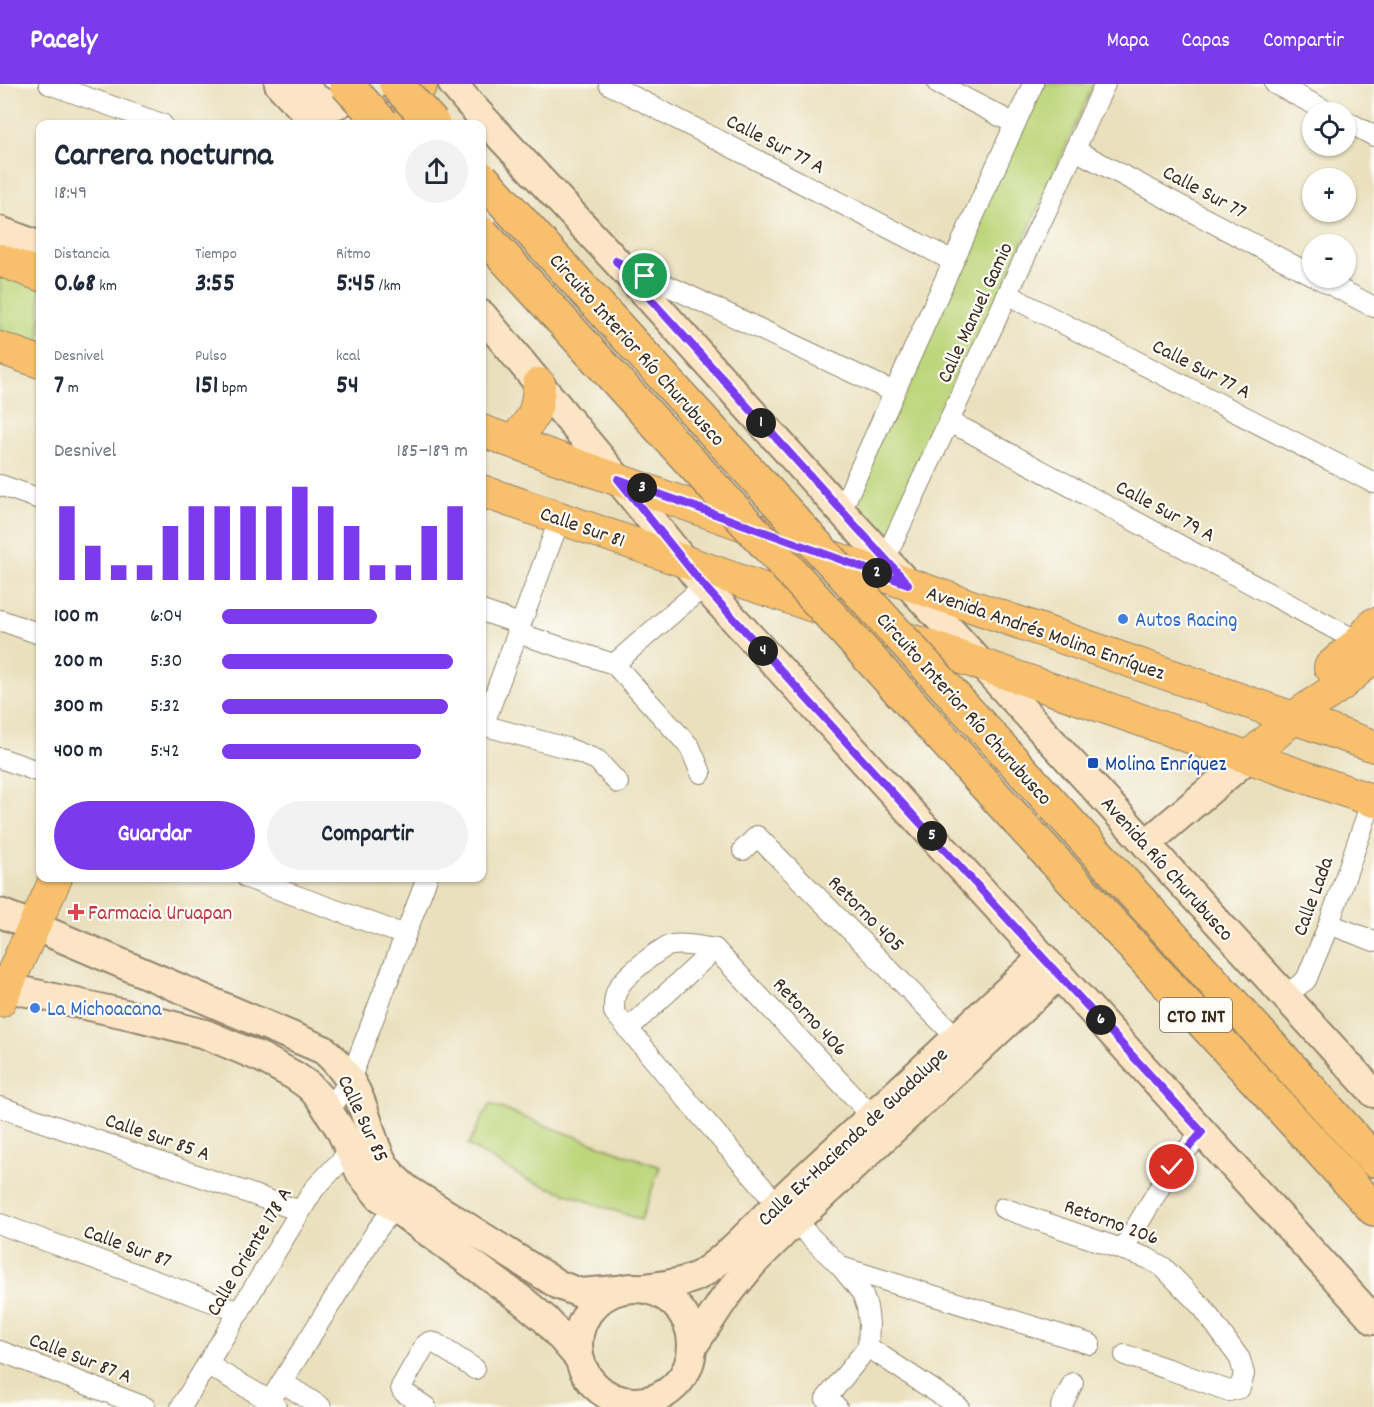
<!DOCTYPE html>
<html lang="es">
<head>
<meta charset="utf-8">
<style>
  :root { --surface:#fff; --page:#f2f2f3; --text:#1f2937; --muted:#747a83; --accent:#7c3aed }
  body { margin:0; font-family:Dekko,sans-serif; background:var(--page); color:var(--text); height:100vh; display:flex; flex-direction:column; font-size:22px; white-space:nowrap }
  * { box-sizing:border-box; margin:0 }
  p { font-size:20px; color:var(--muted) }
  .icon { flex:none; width:33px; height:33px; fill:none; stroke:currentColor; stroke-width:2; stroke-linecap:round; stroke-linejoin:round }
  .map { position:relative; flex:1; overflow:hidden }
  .drawer { position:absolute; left:36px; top:36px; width:450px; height:762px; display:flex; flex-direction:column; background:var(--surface); border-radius:12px; box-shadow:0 2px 4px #0004 }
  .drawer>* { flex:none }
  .controls { position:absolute; left:1302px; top:18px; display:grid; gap:12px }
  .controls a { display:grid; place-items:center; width:54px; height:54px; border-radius:50%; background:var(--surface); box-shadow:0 2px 4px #0004; font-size:30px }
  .pin { position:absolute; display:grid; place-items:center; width:51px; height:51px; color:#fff; margin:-26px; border:3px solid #fff; border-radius:50%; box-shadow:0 2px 6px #0007 }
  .km { position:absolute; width:30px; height:30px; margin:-15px; border-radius:50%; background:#222; color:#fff; font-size:16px; line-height:30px; text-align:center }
  .round { display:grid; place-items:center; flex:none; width:63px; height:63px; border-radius:32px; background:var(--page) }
  .summary { display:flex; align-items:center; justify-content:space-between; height:102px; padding:0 18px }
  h1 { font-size:33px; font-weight:700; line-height:45px }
  .figures { display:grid; grid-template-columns:repeat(3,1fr); gap:9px; height:102px; padding:6px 18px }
  .figures div { display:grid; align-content:center }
  .figures b { font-size:26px; font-weight:700 }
  .figures small { font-size:16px; font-weight:400 }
  .figures p { font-size:16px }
  .chart { height:168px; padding:12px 18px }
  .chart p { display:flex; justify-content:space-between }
  .chart svg { width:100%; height:108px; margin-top:6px; stroke:var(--accent); stroke-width:6 }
  .cta { display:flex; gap:12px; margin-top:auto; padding:12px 18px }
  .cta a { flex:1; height:69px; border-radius:36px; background:var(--accent); color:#fff; font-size:24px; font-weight:700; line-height:69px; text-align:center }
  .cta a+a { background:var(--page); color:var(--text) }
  ul { padding:0 18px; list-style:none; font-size:20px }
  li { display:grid; grid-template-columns:96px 72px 1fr; align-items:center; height:45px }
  li i { height:15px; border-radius:8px; background:var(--accent) }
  header { display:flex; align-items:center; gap:36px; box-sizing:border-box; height:84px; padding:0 30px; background:var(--accent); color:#fff }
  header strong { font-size:28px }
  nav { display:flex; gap:33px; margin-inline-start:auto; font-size:21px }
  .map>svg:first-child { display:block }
  .green { fill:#bdd67b; stroke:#7c804c; stroke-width:1.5 }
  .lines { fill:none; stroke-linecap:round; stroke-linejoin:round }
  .street-casing { stroke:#92856e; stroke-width:22 }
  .secondary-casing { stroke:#92856e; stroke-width:32 }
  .primary-casing { stroke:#92856e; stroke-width:34 }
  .highway-casing { stroke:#92856e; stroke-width:36 }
  .street { stroke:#fff; stroke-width:20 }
  .secondary { stroke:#fce5c4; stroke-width:28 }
  .primary { stroke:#f8bf6c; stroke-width:32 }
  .highway { stroke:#f8bf6c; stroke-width:33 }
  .highway-bridge-casing { stroke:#92856e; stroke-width:36; stroke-linecap:butt }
  .highway-bridge { stroke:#f8bf6c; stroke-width:33 }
  .route-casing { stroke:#fff; stroke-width:12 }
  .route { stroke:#7c3aed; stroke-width:8 }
  .shop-dot { fill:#3f7fe0; stroke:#fdfcf7; stroke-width:2 }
  .transit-dot { fill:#1a4fb4; stroke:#fdfcf7; stroke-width:2 }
  .health-dot { fill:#e0444e; stroke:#fdfcf7; stroke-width:2 }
  .labels { text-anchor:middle; stroke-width:4.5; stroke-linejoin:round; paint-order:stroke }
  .shield { fill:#fdfcf7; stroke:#75695f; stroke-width:1.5 }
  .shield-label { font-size:20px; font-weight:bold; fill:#3b2a1e }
  .street-label { font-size:21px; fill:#3b2a1e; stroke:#fdfcf7 }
  .shop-label { font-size:21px; fill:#366cbe; stroke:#fdfcf7; text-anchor:start }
  .transit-label { font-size:21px; fill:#164399; stroke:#fdfcf7; text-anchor:start }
  .health-label { font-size:21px; fill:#be3a42; stroke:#fdfcf7; text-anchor:start }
</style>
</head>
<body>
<header>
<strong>Pacely</strong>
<nav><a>Mapa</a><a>Capas</a><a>Compartir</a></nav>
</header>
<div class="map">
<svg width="1374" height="1323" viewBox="0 0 1374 1323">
  <rect width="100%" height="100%" fill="#fdfcf7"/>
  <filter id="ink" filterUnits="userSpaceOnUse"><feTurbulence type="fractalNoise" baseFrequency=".0167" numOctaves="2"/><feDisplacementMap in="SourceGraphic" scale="12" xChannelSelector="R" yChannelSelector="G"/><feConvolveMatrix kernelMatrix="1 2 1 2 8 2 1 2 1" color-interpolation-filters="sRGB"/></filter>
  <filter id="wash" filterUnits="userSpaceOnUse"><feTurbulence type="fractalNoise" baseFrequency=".008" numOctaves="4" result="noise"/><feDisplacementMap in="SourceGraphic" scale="24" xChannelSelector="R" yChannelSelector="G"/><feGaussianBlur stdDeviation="1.35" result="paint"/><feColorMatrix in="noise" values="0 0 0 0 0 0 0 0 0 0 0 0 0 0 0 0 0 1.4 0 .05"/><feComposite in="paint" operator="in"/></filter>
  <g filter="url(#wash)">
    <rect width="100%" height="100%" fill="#eae0bd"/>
    <!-- green -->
    <g class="green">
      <polygon points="1039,0 1094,0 889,456 846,421"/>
      <polygon points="0,188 40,202 40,273 0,259"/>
      <polygon points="490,1020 544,1041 660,1083 641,1136 525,1095 468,1061"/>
    </g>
  </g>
  <g filter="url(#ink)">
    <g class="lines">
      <defs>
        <g id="street">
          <polyline points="49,0 162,40"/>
          <polyline points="609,0 953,177"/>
          <polyline points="938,0 1015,40"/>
          <polyline points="1275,0 1329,28"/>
          <polyline points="1346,37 1374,52"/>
          <polyline points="1075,66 1312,191"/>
          <polyline points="628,183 894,308"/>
          <polyline points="1318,194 1374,223"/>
          <polyline points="1009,210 1025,220 1374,399"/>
          <polyline points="949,339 966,346 1359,558"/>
          <polyline points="0,401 40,415"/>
          <polyline points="841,427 1033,0"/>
          <polyline points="885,475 1105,0"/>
          <polyline points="482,527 520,540"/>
          <polyline points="0,536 40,550"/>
          <polyline points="517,549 614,580 690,663 701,689"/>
          <polyline points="614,580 704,502"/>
          <polyline points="482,641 567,664 597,676 618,699"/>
          <polyline points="482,645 560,434"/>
          <polyline points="0,674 40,688"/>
          <polyline points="743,766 757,752 957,954"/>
          <polyline points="247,794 405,851"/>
          <polyline points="1329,840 1374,857"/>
          <path d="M715,865C701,863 687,859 672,861C660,863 627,891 620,901C614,910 614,918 614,928L695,1025L776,1119L841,1183L1090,1260"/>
          <polyline points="715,865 872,1032"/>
          <polyline points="1280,906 1294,905 1306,896 1329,840 1372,716"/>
          <polyline points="628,945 715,865"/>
          <polyline points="0,1023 300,1127"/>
          <polyline points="329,1027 350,996 427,794"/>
          <polyline points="1003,1124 1147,1174 1163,1183 1203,1224 1240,1275 1244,1290 1240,1304 1229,1307 1171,1286 1125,1271"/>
          <polyline points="0,1140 240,1228"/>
          <polyline points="1123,1165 1172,1083 1202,1048"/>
          <polyline points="868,1263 959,1323"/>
          <polyline points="0,1267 145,1323"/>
          <polyline points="208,1281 270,1317 276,1323"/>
          <polyline points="282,1298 321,1323"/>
          <polyline points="270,1317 377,1146 401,1115"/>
          <polyline points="181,1323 314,1105 357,1060"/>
          <polyline points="426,1323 402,1307 401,1303 425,1261 429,1258 435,1259 475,1285"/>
          <polyline points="837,1323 826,1315 868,1263 869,1239 867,1223 862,1209 841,1183"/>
          <polyline points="1061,1323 1073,1299"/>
        </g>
        <g id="secondary">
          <polyline points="279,0 317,40"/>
          <path d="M301,0C310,10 327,29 343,17C347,14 350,5 352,0"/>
          <polyline points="453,0 468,18 616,177 841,427 1374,1009"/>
          <polyline points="0,147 40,162"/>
          <polyline points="482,231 618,395 704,502 1374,1236"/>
          <polyline points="1146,760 1249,673"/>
          <path d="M0,829L34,842L324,966C342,982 355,1001 363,1024C370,1043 374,1065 385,1082C391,1091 399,1099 408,1106L559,1201L580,1209L617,1206"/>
          <polyline points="0,902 139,933 205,950 262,974 295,992 309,1002 320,1014 340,1045 361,1090 380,1113 522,1216 546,1236 579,1274"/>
          <circle cx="635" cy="1261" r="57"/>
          <path d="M646,1204C664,1201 687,1199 703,1189C739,1164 767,1128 799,1099C881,1024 962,949 1043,873"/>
          <polyline points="693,1262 724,1215 754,1178 794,1138 1059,890"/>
        </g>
        <g id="primary">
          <polyline points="402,40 421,0"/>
          <polyline points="0,176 40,191"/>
          <polyline points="0,264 40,278"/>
          <polyline points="482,347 908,500 1374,662"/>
          <path d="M512,358C532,337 538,329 539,300"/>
          <polyline points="482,407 1374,717"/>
          <polyline points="1330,583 1359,558 1374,540"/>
          <polyline points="1249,673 1293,634 1341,601 1374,572"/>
          <polyline points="0,917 56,794"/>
        </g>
        <g id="highway">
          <polyline points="1018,737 1374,1125"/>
          <path d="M1088,759C1184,864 1278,971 1374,1076"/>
        </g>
      </defs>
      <!-- street casing -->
      <use href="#street" class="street-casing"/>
      <!-- secondary casing -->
      <use href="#secondary" class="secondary-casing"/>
      <!-- primary casing -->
      <use href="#primary" class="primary-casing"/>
      <!-- highway casing -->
      <use href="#highway" class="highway-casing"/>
      <!-- street -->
      <use href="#street" class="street"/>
      <!-- secondary -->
      <use href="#secondary" class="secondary"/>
      <!-- primary -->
      <use href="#primary" class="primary"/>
      <!-- highway -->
      <use href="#highway" class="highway"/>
      <defs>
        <g id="highway-bridge">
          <polyline points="346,0 383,40"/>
          <polyline points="396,0 433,40"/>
          <polyline points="482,94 1088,759"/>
          <polyline points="482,149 1018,737"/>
        </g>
      </defs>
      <!-- highway-bridge casing -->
      <use href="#highway-bridge" class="highway-bridge-casing"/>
      <!-- highway-bridge -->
      <use href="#highway-bridge" class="highway-bridge"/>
    </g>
  </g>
  <g class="lines" filter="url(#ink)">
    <defs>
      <polyline id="route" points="645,192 616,177 908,500 618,395 704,502 1202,1048 1172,1083"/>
    </defs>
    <!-- route casing -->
    <use href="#route" class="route-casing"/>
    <!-- route -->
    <use href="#route" class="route"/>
  </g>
  <!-- markers -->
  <g class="shop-dot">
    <circle cx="1123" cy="535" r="6"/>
    <circle cx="35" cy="924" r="6"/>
  </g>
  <rect class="transit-dot" x="1087" y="673" width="12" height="12" rx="3"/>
  <path class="health-dot" d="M73 819h6v6h6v6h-6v6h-6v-6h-6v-6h6z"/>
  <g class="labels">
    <!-- shield labels -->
    <rect class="shield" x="1160" y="914" width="72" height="34" rx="4.5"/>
    <g class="shield-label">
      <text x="1196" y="938">CTO INT</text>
    </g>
    <!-- street labels -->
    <g class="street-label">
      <text transform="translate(776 59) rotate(27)" y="7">Calle Sur 77 A</text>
      <text transform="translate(1205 107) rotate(28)" y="7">Calle Sur 77</text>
      <text transform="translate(974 228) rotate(-65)" y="7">Calle Manuel Gamio</text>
      <text transform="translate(638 265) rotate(48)" y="7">Circuito Interior Río Churubusco</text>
      <text transform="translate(1202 284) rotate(27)" y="7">Calle Sur 77 A</text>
      <text transform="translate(1166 426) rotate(28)" y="7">Calle Sur 79 A</text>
      <text transform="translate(583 442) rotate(19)" y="7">Calle Sur 81</text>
      <text transform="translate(1046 548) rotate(19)" y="7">Avenida Andrés Molina Enríquez</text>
      <text transform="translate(965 624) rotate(48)" y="7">Circuito Interior Río Churubusco</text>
      <text transform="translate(1168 784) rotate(48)" y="7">Avenida Río Churubusco</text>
      <text transform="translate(1312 812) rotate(-70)" y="7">Calle Lada</text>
      <text transform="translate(867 829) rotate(45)" y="7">Retorno 405</text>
      <text transform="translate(811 932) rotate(47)" y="7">Retorno 406</text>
      <text transform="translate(364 1034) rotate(65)" y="7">Calle Sur 85</text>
      <text transform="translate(158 1052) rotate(19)" y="7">Calle Sur 85 A</text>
      <text transform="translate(852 1052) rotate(-43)" y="7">Calle Ex-Hacienda de Guadalupe</text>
      <text transform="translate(1112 1137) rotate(20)" y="7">Retorno 206</text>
      <text transform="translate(128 1161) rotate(20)" y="7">Calle Sur 87</text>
      <text transform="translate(248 1167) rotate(-59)" y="7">Calle Oriente 178 A</text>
      <text transform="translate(81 1273) rotate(21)" y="7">Calle Sur 87 A</text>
    </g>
    <!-- shop labels -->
    <g class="shop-label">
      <text x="1135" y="542">Autos Racing</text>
      <text x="47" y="931">La Michoacana</text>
    </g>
    <!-- transit labels -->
    <g class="transit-label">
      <text x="1105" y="686">Molina Enríquez</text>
    </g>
    <!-- health labels -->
    <g class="health-label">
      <text x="88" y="835">Farmacia Uruapan</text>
    </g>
  </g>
</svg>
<div class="controls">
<a><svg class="icon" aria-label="locate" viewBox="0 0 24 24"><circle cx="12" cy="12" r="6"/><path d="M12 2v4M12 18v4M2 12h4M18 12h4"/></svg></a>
<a>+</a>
<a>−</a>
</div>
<div class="pin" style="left:645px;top:192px;background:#1e9e55"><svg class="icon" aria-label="arrive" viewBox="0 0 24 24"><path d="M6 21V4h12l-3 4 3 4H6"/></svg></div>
<div class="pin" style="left:1172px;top:1083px;background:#d93025"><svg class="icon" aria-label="check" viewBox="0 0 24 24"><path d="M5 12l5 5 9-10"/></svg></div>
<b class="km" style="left:761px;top:339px">1</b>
<b class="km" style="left:877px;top:489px">2</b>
<b class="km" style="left:642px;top:404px">3</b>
<b class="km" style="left:763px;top:567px">4</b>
<b class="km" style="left:932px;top:752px">5</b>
<b class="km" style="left:1101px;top:936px">6</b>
<section class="drawer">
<div class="summary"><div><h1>Carrera nocturna</h1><p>18:49</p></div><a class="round"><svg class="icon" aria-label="share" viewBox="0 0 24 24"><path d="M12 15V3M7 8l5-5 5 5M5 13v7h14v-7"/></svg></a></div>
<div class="figures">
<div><p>Distancia</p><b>0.68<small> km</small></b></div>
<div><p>Tiempo</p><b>3:55</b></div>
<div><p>Ritmo</p><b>5:45<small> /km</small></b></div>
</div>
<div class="figures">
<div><p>Desnivel</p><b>7<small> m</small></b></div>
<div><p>Pulso</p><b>151<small> bpm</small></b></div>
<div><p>kcal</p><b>54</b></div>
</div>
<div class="chart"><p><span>Desnivel</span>185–189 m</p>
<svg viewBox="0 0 160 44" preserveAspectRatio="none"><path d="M5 44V14M15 44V30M25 44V38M35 44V38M45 44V22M55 44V14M65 44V14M75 44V14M85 44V14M95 44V6M105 44V14M115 44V22M125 44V38M135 44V38M145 44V22M155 44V14"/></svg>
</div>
<ul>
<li><b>100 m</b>6:04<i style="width:63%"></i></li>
<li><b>200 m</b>5:30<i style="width:94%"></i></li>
<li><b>300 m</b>5:32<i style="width:92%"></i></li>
<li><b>400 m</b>5:42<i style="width:81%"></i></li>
</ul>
<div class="cta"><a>Guardar</a><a>Compartir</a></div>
</section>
</div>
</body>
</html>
